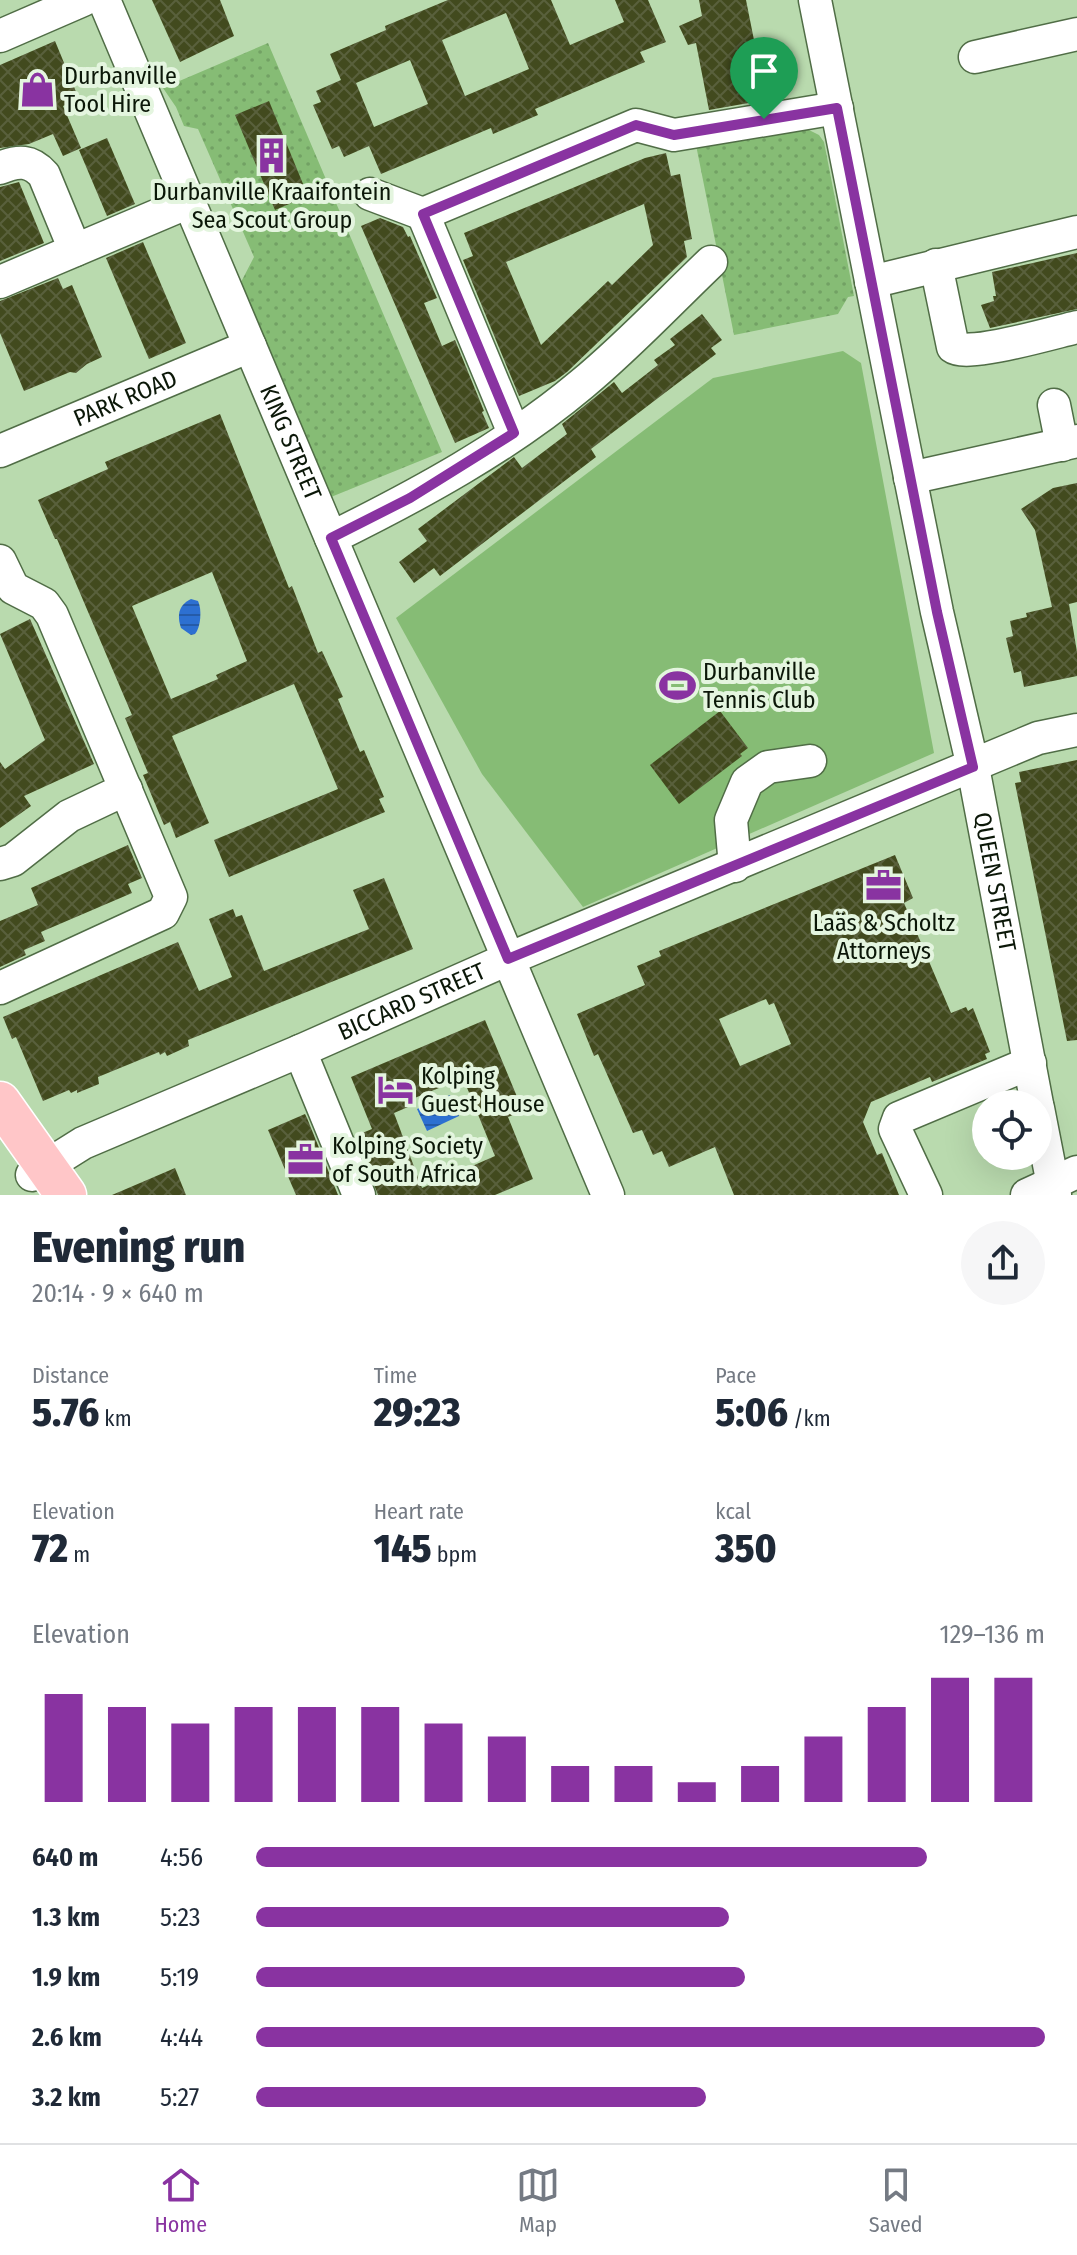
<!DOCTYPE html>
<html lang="en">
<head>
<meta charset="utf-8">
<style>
  :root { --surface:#fff; --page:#f6f6f7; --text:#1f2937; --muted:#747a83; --line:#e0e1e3; --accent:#8933a1 }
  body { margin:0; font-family:"Fira Sans Condensed",sans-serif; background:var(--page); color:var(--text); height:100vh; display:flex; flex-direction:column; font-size:30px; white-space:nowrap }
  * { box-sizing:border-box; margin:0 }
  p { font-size:26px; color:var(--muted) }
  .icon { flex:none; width:44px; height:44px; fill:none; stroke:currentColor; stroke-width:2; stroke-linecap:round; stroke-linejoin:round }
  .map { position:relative; height:1195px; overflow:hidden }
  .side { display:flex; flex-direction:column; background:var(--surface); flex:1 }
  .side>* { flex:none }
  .buttons { position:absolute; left:972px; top:1090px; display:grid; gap:16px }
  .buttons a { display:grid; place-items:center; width:80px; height:80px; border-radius:50%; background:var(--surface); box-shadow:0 8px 32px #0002; font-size:40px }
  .pin { position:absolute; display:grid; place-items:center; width:68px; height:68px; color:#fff; margin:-82px -34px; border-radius:50% 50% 50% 0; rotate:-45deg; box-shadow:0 0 8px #0007 }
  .pin .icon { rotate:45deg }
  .round { display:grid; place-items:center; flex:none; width:84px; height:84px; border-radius:42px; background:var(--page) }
  .overview { display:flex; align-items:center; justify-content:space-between; height:136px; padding:0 32px }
  h1 { font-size:44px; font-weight:800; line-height:60px }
  .metrics { display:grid; grid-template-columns:repeat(3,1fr); gap:12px; height:136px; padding:8px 32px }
  .metrics div { display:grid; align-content:center }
  .metrics b { font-size:40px; font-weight:800 }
  .metrics small { font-size:22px; font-weight:400 }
  .metrics p { font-size:22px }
  .chart { height:224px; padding:16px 32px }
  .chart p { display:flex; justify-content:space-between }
  .chart svg { width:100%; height:144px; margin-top:8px; stroke:var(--accent); stroke-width:6 }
  ul { padding:0 32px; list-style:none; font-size:26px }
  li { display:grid; grid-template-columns:128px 96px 1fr; align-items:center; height:60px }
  li i { height:20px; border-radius:10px; background:var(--accent) }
  .dock { display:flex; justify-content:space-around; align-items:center; height:112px; border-top:2px solid var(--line); background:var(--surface); font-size:22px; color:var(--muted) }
  .dock a { display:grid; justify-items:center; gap:4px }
  .dock .current { color:var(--accent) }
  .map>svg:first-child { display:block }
  .grass { fill:url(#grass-dots) }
  .garden { fill:#86bc75 }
  .water { fill:url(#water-rules) }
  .building { fill:url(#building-cross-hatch); fill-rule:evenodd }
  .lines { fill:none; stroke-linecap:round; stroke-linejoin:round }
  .minor-casing { stroke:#506d46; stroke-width:35 }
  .major-casing { stroke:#fff; stroke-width:43 }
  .minor { stroke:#fff; stroke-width:32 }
  .major { stroke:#ffc6c8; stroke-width:40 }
  .route-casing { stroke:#fff; stroke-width:16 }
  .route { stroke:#8933a1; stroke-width:10 }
  .labels { text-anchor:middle; stroke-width:8; stroke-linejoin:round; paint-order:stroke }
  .poi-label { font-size:24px; fill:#0b1708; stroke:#e4f5df; text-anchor:start }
  .street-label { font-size:24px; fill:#0b1708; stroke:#e4f5df }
</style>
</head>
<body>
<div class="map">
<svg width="1077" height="1195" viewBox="0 0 1077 1195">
  <defs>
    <pattern id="grass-dots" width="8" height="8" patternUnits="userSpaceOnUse" patternTransform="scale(2)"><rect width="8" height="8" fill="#86bc75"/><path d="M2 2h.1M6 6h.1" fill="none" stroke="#72a164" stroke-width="1.8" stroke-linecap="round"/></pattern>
    <pattern id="water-rules" width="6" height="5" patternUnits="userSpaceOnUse" patternTransform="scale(2)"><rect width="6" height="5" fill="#2d70d1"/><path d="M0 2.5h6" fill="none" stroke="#255ba8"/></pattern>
    <pattern id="building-cross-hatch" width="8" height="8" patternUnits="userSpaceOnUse" patternTransform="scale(2)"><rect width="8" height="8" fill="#424a1e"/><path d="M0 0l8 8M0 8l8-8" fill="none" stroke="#59603c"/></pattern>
  </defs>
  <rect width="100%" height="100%" fill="#b9daae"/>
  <!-- grass -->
  <g class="grass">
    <polygon points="268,43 442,452 331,497 240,284 254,257 198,129 184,126 176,107 163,88"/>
    <polygon points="807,129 819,135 824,142 854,296 848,297 838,314 734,335 696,145"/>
  </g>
  <!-- garden -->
  <polygon class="garden" points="843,351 861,363 934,753 583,907 482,774 396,618 713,378"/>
  <!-- water -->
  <g class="water">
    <path d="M191,599L198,601C202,609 201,627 195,634L191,635L181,628C177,616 178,605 191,599Z"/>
    <polygon points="450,1095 459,1116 427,1131 417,1109"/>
  </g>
  <!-- building -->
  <g class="building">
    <polygon points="152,0 220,0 234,36 180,62"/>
    <path d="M448,0H551L570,45L624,22L615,0H648L666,42L640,52L645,62L535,109L538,115L493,134L491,128L381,174L369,146L344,157L339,146L332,149L313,105L321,102L316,91L341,80L330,54L386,30L385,26ZM506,13L529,69L465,96L442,40ZM410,60L428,104L374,127L356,83Z"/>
    <polygon points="699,0 746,0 766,100 709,110 696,43 688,45 679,26 702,16"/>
    <polygon points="55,41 79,99 63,106 81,148 63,156 53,134 29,144 0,148 0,65"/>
    <polygon points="269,101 308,196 275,210 235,115"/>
    <polygon points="107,138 135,204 107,216 79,150"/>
    <path d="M666,153L671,176L680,174L692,239L684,241L687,257L567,372L555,381L519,396L463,260L473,256L464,233L645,158ZM644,204L653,245L612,285L608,281L541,345L506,262Z"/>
    <polygon points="19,182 44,243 0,261 0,187"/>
    <polygon points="380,218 403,227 408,237 410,236 437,298 424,303 442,346 455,340 484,411 482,412 489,428 455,443 361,226"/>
    <polygon points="143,242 186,343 149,359 106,258"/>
    <polygon points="1077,253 1077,309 990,328 981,305 994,301 993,296 996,296 992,272"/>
    <polygon points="58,278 63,289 72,285 102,357 87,364 76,373 70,372 24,391 0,333 0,301"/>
    <polygon points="702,314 722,340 711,348 716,354 591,449 596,457 537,502 440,576 434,568 414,583 399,562 427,541 418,529 514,457 522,468 567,434 562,424 614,382 622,393 658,365 654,360 675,345 670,339"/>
    <path d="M220,414L289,588L292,586L318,653L322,651L343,697L338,699L360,752L364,750L384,797L379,799L385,812L229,877L214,840L338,789L294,684L172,736L209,823L176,838L170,822L164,825L143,775L148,773L125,718L132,715L57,539H55L38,500L108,469L105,462ZM212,572L247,661L216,675L218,679L171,699L132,606Z"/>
    <polygon points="1077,483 1077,602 1069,604 1077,652 1077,676 1024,687 1021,671 1014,673 1006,638 1013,636 1010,621 1027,617 1026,613 1052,607 1035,530 1021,509 1053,488"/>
    <polygon points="30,619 94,764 24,796 31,806 0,828 0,762 5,769 45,740 0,634"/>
    <polygon points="720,711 748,748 740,754 742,756 679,804 650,765"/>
    <polygon points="1077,760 1077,1040 1067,1041 1015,783 1021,782 1019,772"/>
    <polygon points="128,845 142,878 128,884 132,893 41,932 45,941 24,950 26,955 0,967 0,921 38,905 31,888"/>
    <path d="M895,855L913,898L904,903L951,1013L966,1007L968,1011L973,1008L990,1052L985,1054L987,1059L932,1082L930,1077L871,1102L863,1122L877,1155L882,1153L899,1195H734L715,1147L669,1167L662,1151L653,1155L642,1130L633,1133L598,1054L594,1056L577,1014L645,985L637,966L661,956L659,951ZM766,999L769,1005L774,1003L791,1044L740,1066L719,1019Z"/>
    <polygon points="384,878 413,949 188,1040 189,1046 167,1056 165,1052 160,1055 159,1052 98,1077 99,1084 77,1093 77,1090 71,1093 69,1090 43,1101 16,1037 12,1039 3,1017 178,942 199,991 232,977 209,919 233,909 236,917 242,915 264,971 369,929 353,890"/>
    <path d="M485,1020L523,1111L508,1117L533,1179L495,1195H378L355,1136L372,1129L351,1077ZM463,1078L495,1156L422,1188L394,1113L408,1107L405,1102Z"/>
    <polygon points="305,1114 307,1118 338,1195 296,1195 268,1130"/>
    <polygon points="175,1168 186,1195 112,1195"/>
  </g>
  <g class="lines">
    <defs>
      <g id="minor">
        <path id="s1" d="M104,0L608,1195"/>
        <path id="s2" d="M815,0L937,612L973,767L1037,1104"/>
        <polyline points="0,36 83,0"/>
        <polyline points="975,57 1077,34"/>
        <path d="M0,168C18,160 31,160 44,175L75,250"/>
        <polyline points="370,194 423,214 636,125 674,135 837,108"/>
        <polyline points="423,214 514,433"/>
        <path d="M936,265L953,347C967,358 1055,332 1077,327"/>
        <polyline points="0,282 189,202"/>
        <polyline points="871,282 1077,232"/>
        <polyline points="1054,405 1062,445"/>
        <path id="s3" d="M0,451L250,346"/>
        <polyline points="910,478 1077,441"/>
        <path d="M331,538C418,495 507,447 582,384C627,347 668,303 711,262"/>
        <polyline points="0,561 13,588 44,604 52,615 171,897 163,913 0,988"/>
        <polyline points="0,864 13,860 69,816 126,789"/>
        <polyline points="735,866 731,820 747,782 768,767 810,761"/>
        <polyline points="300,1051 359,1195"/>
        <polyline points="1038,1108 1055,1195"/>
        <path id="s4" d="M32,1175L83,1143L300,1051L508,959L1038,738L1077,730"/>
        <polyline points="926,1195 895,1129 899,1118 1030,1063"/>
        <polyline points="1027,1195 1077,1172"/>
      </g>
      <polyline id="major" points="0,1102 66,1195"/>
    </defs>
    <!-- minor casing -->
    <use href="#minor" class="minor-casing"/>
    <!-- major casing -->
    <use href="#major" class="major-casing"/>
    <!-- minor -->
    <use href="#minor" class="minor"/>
    <!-- major -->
    <use href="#major" class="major"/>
  </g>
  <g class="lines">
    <defs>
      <polygon id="route" points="837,108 937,612 973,767 508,959 331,538 410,498 514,433 423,214 636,125 674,135"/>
    </defs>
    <!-- route casing -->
    <use href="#route" class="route-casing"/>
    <!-- route -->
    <use href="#route" class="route"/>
  </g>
  <!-- icons -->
  <defs>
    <symbol id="shop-bare" viewBox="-9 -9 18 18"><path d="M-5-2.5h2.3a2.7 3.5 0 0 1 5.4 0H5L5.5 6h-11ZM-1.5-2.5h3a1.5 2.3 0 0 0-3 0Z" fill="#8933a1" stroke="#e4f5df" stroke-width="2.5" paint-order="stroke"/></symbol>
    <symbol id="building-bare" viewBox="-9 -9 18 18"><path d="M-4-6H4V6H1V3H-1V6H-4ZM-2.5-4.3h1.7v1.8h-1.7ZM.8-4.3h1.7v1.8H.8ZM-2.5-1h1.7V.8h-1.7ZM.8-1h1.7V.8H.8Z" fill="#8933a1" stroke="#e4f5df" stroke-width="2.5" paint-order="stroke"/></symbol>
    <symbol id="stadium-bare" viewBox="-9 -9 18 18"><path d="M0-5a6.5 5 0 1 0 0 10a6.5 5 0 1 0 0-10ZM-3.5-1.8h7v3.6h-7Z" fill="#8933a1" stroke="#e4f5df" stroke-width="2.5" paint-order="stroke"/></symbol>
    <symbol id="office-bare" viewBox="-9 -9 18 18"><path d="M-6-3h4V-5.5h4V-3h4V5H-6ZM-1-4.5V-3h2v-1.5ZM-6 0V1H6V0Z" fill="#8933a1" stroke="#e4f5df" stroke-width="2.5" paint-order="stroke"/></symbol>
    <symbol id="hotel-bare" viewBox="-9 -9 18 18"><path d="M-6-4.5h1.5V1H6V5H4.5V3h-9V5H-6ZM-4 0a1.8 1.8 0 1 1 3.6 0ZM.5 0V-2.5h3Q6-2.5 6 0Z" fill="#8933a1" stroke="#e4f5df" stroke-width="2.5" paint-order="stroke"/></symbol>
  </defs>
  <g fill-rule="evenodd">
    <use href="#shop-bare" x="12" y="64" width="51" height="51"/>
    <use href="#building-bare" x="246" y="130" width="51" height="51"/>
    <use href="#stadium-bare" x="652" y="660" width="51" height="51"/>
    <use href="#office-bare" x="858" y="860" width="51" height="51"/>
    <use href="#hotel-bare" x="370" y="1064" width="51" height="51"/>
    <use href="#office-bare" x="280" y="1134" width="51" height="51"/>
  </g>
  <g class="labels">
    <!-- poi labels -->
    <g class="poi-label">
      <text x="64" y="84">Durbanville<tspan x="64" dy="28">Tool Hire</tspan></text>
      <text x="272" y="200" text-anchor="middle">Durbanville Kraaifontein<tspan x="272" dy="28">Sea Scout Group</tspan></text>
      <text x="703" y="680">Durbanville<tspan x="703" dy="28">Tennis Club</tspan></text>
      <text x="884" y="931" text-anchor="middle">Laäs &amp; Scholtz<tspan x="884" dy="28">Attorneys</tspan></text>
      <text x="421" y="1084">Kolping<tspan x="421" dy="28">Guest House</tspan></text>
      <text x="332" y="1154">Kolping Society<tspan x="332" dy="28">of South Africa</tspan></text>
    </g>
    <!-- street labels -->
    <g class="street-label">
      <text dy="8" stroke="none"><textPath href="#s3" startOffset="136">PARK ROAD</textPath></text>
      <text dy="8" stroke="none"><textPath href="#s1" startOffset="480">KING STREET</textPath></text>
      <text dy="8" stroke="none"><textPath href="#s2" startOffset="900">QUEEN STREET</textPath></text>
      <text dy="8" stroke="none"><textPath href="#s4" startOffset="418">BICCARD STREET</textPath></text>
    </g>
  </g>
</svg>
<div class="buttons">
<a><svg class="icon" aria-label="locate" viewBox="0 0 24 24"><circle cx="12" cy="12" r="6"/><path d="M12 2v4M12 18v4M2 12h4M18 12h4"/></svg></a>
</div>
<div class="pin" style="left:764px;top:119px;background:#1e9e55"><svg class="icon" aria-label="arrive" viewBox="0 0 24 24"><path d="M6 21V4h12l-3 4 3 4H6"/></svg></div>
</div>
<section class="side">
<div class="overview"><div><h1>Evening run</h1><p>20:14 · 9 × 640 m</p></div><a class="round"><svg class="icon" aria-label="share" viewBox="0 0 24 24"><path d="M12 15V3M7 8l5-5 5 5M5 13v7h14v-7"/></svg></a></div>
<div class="metrics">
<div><p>Distance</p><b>5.76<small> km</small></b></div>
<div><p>Time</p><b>29:23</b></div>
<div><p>Pace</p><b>5:06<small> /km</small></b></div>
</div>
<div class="metrics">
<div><p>Elevation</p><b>72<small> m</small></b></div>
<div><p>Heart rate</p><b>145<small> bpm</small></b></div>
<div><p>kcal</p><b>350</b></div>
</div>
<div class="chart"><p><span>Elevation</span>129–136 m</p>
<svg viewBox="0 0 160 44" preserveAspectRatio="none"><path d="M5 44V11M15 44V15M25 44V20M35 44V15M45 44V15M55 44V15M65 44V20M75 44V24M85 44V33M95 44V33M105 44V38M115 44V33M125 44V24M135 44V15M145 44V6M155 44V6"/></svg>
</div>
<ul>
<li><b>640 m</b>4:56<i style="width:85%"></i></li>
<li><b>1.3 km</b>5:23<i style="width:60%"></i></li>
<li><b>1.9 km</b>5:19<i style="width:62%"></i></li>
<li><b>2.6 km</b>4:44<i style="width:100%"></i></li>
<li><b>3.2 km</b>5:27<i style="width:57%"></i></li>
</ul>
</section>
<nav class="dock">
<a class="current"><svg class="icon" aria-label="home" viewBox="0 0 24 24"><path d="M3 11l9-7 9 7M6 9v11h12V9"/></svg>Home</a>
<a><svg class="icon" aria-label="map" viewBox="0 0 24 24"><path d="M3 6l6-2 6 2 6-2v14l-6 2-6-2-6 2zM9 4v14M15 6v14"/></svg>Map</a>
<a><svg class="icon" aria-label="saved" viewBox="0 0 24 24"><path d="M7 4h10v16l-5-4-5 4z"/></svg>Saved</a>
</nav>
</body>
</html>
